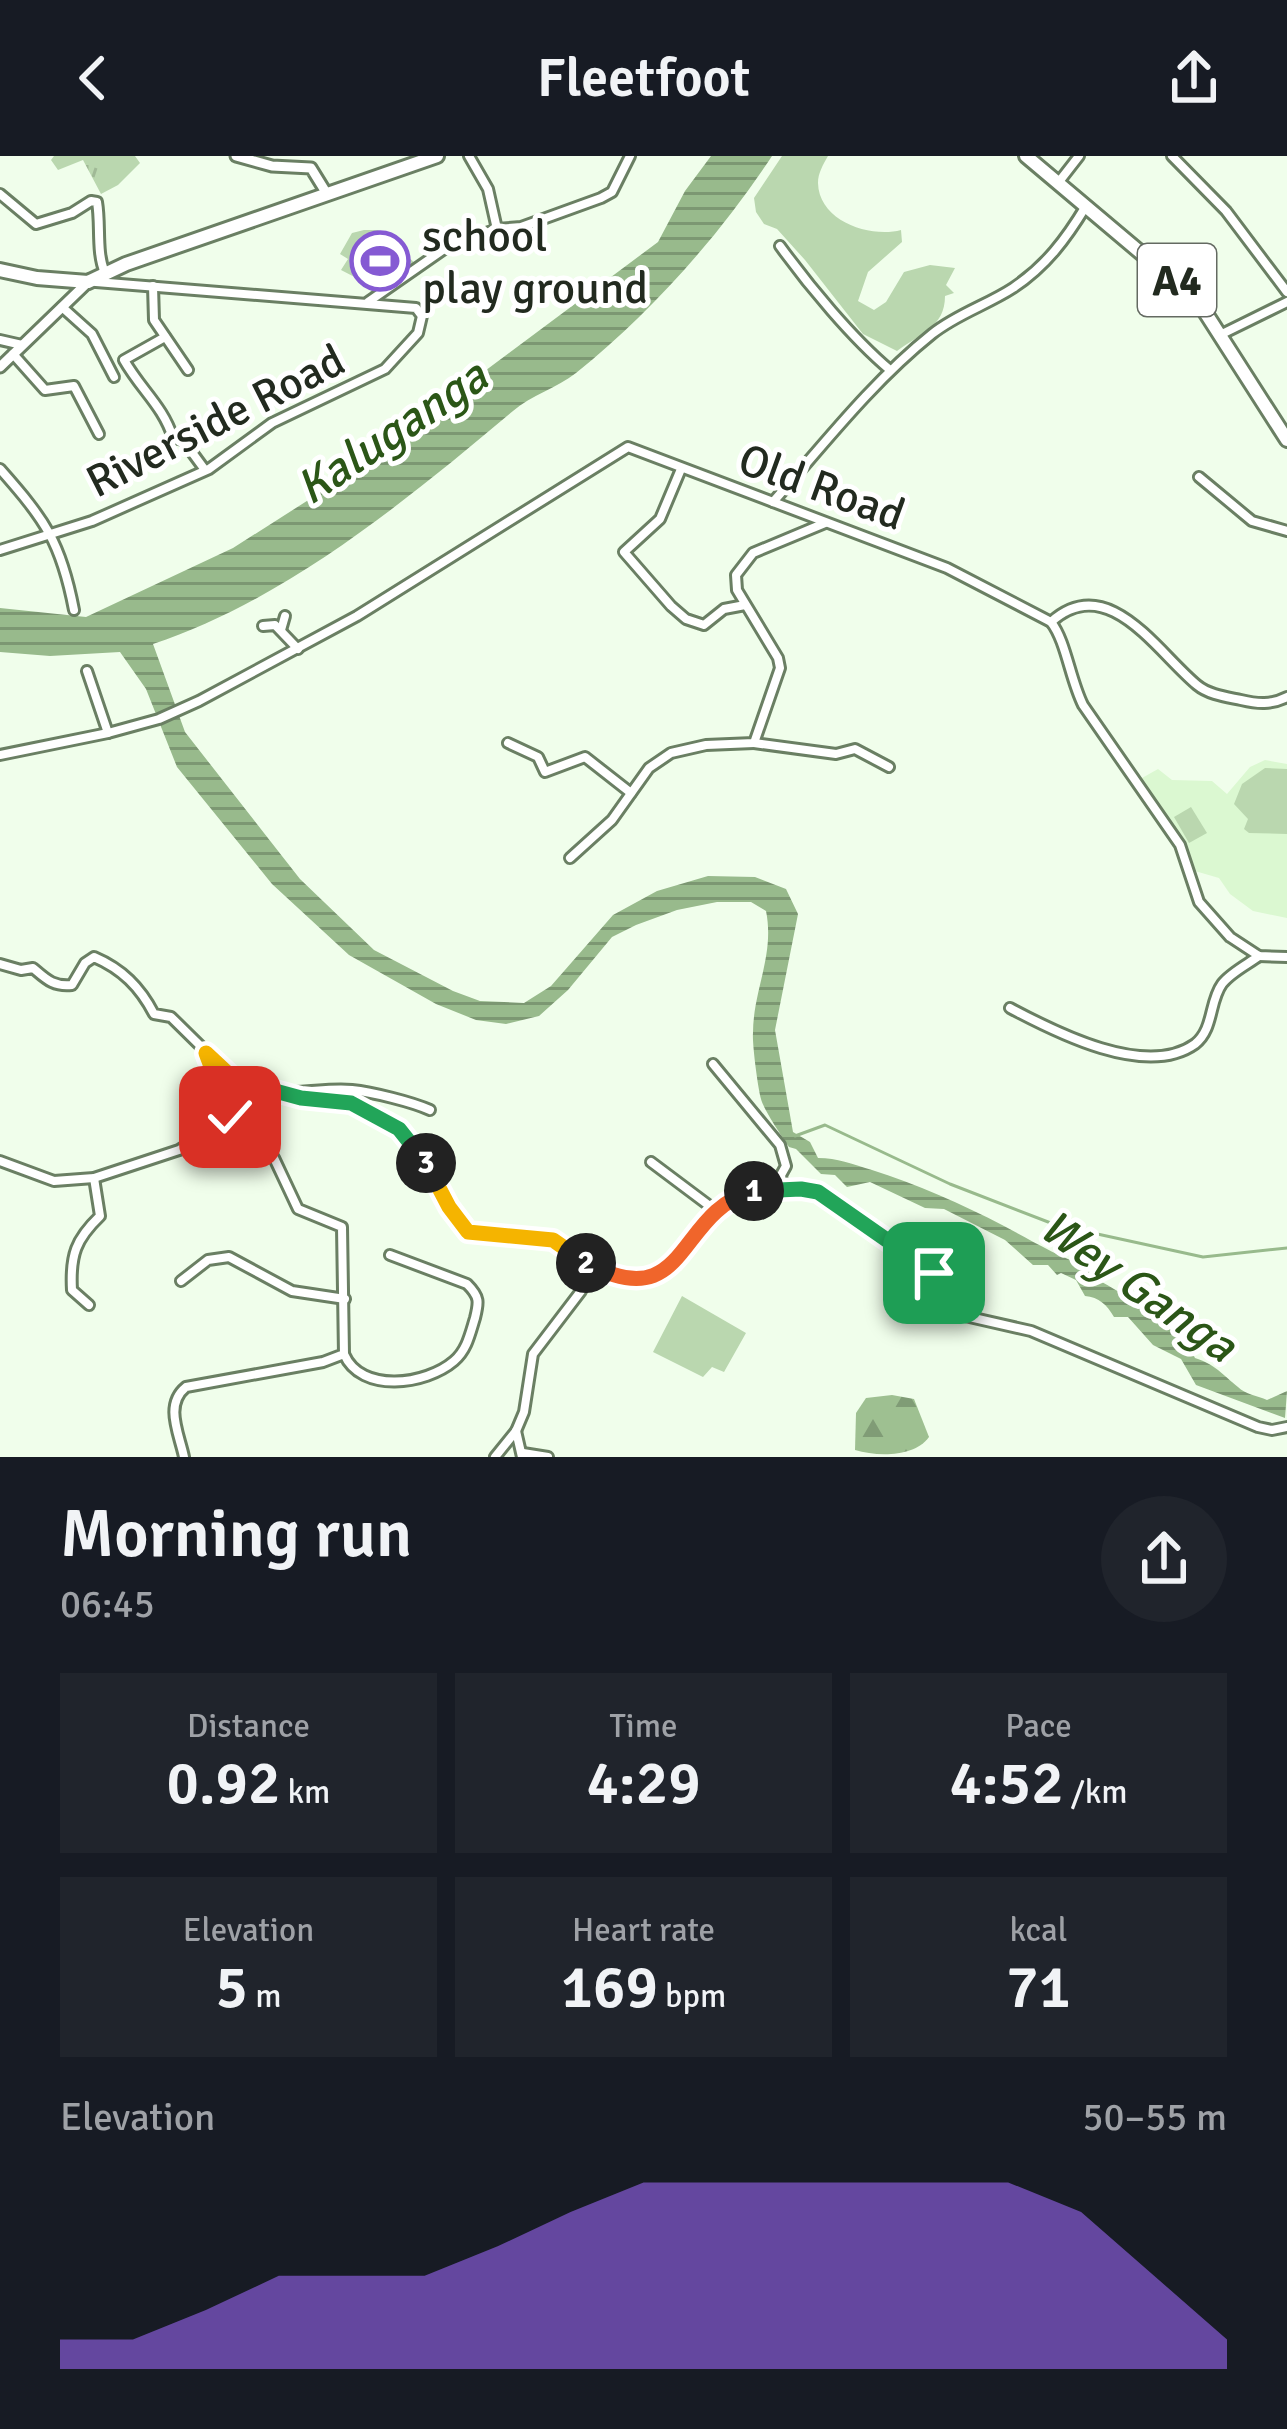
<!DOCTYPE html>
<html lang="en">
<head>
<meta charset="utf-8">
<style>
  :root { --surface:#171b24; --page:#20242c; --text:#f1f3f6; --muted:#9ea1a6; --accent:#855ad3 }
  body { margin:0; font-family:Signika,sans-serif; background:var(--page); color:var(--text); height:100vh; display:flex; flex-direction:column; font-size:45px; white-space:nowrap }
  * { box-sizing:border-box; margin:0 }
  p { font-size:39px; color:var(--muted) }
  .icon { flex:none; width:66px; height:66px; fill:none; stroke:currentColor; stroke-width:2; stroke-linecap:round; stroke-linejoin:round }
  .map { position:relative; height:1301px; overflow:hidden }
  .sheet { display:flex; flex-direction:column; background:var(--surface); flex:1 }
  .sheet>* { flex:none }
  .pin { position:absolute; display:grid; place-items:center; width:102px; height:102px; color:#fff; margin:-51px; border-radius:24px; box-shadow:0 6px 18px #0006 }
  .km { position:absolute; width:60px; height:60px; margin:-30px; border-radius:50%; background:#222; color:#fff; font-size:33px; line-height:60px; text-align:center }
  .round { display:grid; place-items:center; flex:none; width:126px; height:126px; border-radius:63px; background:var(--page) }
  .overview { display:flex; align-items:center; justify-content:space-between; height:204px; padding:0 60px }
  h1 { font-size:66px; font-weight:600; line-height:90px }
  .figures { display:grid; grid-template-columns:repeat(3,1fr); gap:18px; height:204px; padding:12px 60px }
  .figures div { display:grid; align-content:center; border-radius:0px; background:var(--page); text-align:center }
  .figures b { font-size:60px; font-weight:600 }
  .figures small { font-size:33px; font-weight:400 }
  .figures p { font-size:33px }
  .chart { height:336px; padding:24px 60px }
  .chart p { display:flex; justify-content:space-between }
  .chart svg { width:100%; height:216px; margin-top:12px; fill:var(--accent); opacity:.7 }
  header { display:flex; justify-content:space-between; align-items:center; height:156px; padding:0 60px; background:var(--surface); font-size:54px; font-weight:600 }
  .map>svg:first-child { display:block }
  .built { fill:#dbf8d1 }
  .grass { fill:url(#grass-tufts) }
  .forest { fill:url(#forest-firs) }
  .green { fill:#bad7af }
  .water { fill:url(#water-rules) }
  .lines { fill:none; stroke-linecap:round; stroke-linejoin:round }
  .stream { stroke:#98ba8c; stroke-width:3 }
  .minor-casing { stroke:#6a7f63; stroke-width:14 }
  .major-casing { stroke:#6a7f63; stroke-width:15 }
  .highway-casing { stroke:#6a7f63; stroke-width:18 }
  .minor { stroke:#fff; stroke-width:8 }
  .major { stroke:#fff; stroke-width:9 }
  .highway { stroke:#fff; stroke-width:12 }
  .split-1-casing { stroke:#fff; stroke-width:24 }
  .split-2-casing { stroke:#fff; stroke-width:24 }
  .split-3-casing { stroke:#fff; stroke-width:24 }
  .split-4-casing { stroke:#fff; stroke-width:24 }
  .split-5-casing { stroke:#fff; stroke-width:24 }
  .split-1 { stroke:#22a559; stroke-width:15 }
  .split-2 { stroke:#f0652b; stroke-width:15 }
  .split-3 { stroke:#f5b400; stroke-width:15 }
  .split-4 { stroke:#22a559; stroke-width:15 }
  .split-5 { stroke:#f5b400; stroke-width:15 }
  .labels { text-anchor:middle; stroke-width:10; stroke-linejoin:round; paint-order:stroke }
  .shield { fill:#fff; stroke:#646a62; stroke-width:3 }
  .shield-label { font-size:42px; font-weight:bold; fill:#222a1f }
  .poi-label { font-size:45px; fill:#222a1f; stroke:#fff; text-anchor:start }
  .street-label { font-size:45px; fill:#222a1f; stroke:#fff }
  .water-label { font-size:48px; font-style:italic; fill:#2b5617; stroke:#fff }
</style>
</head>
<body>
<header><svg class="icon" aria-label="back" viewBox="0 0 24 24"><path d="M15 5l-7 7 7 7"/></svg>Fleetfoot<svg class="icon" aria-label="share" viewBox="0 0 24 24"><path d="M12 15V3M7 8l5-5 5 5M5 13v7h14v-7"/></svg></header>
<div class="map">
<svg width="1287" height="1301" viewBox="0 0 1287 1301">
  <defs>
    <pattern id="grass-tufts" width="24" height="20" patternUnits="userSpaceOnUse" patternTransform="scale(3)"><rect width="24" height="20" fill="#bad7af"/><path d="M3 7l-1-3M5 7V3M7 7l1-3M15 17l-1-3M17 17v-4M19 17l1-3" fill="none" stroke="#a0b996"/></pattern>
    <pattern id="forest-firs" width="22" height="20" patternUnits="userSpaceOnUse" patternTransform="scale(3)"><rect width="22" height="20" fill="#9ec091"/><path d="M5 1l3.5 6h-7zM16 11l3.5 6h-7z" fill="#809c76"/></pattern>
    <pattern id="water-rules" width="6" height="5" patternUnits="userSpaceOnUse" patternTransform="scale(3)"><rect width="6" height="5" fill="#98ba8c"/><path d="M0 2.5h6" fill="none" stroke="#7c9772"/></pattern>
  </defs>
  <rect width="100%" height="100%" fill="#f0feeb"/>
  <!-- built -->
  <polygon class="built" points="1265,604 1287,608 1287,762 1253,755 1230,738 1219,722 1188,713 1142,622 1158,613 1172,624 1212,625 1227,638 1250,611"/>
  <!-- grass -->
  <polygon class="grass" points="54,0 135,0 140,7 118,29 101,38 83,4 58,14 51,4"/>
  <!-- forest -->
  <path class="forest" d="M892,1239L914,1243L929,1281C915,1301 878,1301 855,1294L856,1257L866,1242Z"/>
  <!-- green -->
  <g class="green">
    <path d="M782,0H828C823,9 818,17 818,27C819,66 871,82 901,74L902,86L868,116L858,145L874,154L886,146L904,116L930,109L955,112L946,129L954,137L945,140C945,171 921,177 897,195L863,178L805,104L777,73L764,68L756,56L754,42Z"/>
    <polygon points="364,74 378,74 416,108 369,141 372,130 341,114 348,103 340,98 352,77"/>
    <polygon points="1265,612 1287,613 1287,678 1249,677 1244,673 1248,663 1234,648 1242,628"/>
    <polygon points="1191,651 1207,677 1189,687 1174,661"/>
    <polygon points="682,1140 746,1177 724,1216 712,1211 703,1221 653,1196"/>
  </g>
  <!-- water -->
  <path class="water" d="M711,0H772C719,80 651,157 576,217C557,232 531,239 513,255C407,344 286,444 153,488L185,576L300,723L374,794L453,835L480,845L524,847L551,830L613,759L657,735L708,720L755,721L786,733L798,758L775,874L793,976L810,986L818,1002C838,1002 851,1008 872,1014C916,1028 962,1048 1004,1070C1032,1085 1059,1101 1088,1111L1089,1119C1117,1133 1183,1174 1195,1202C1215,1208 1223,1219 1238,1231C1245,1238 1258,1240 1267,1244L1287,1235L1285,1262L1196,1229L1181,1203L1153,1189L1128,1161H1114C1107,1149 1099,1141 1085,1140L1076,1124L1061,1117L1057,1119L1048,1109H1033L1005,1084L944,1053L925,1052L870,1026L847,1031L835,1019L821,1018L796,993L789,991C781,979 764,954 761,943C758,933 752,887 753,877C753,834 775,799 766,755L751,746H717L677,754L636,769L612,781L568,834L539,860L506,868L476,864L436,848L349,799L272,728L177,611L146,533L120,496L50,500L0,496V452L86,461L233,392L332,329L658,86L685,35Z"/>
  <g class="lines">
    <!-- stream -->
    <polyline class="stream" points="795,980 825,969 950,1028 1056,1069 1203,1101 1287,1092"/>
    <defs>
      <g id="minor">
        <polyline points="1172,0 1226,55 1287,136"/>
        <polyline points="1058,27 1079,0"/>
        <path d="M0,38L36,68L72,57L91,45L97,46C101,69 96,96 105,117"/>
        <polyline points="497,73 521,71 601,42 612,36 630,0"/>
        <path d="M780,90C809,130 852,182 890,214"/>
        <polyline points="153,130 154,164 188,214"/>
        <polyline points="368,146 447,91 497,73 488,33 469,0"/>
        <polyline points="62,151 92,178 114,221"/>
        <polyline points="1222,178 1287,146"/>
        <path d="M165,181L124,204C141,234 163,250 173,282L183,284L205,314"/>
        <polyline points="0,184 22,189"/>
        <polyline points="13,198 45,234 74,230 99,278"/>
        <path d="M0,313C45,364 61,386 74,454"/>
        <polyline points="681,313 660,363 624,396 671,450 686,463 704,469 724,453 745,449"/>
        <polyline points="1199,321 1252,365 1287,375"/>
        <path d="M773,346C824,288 872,226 932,178C957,158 987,149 1013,132C1046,110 1066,83 1086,50"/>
        <polyline points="0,394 92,365 209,313 272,267 385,213 418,177 422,160 416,152 96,126"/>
        <path d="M1051,466C1108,415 1157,496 1197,529C1209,539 1227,541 1241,544C1258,548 1271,549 1287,541"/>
        <polyline points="263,470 275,469 298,493"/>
        <polyline points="281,474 285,460"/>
        <polyline points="87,515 108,577"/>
        <polyline points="508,587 538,601 545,616 585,601 631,637"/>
        <polyline points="754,587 836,598 855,593 889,611"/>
        <path d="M0,599L108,577L159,563L199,545L357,460L628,291L947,412L1051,466C1066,485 1070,523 1083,549L1180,689L1199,746L1230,781L1259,800L1287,801"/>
        <polyline points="570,702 612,664 649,612 671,597 706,589 754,587 780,512 778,502 737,434 736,419 753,397 825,367"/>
        <path d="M0,808L21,814L33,812C46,823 53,831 72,829L85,807L94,801C122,813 140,831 154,858L171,861L236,925L289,936L301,942L351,947L399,972L423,1000L449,1051L468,1076L553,1084L591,1110L630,1121H648L663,1117L676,1107L705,1063L722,1048L759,1034L801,1033L833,1044L923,1106L934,1117L954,1154L965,1160L1031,1175L1258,1271L1272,1274L1287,1271"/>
        <path d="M1010,852C1055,876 1146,923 1195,888C1214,873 1209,846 1222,828C1230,817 1248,808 1259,800"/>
        <polyline points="713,908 780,989 786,1010 781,1019 783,1033"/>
        <path d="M291,936C311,936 332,932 352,934C372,936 412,946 430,954"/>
        <polyline points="0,1005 54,1025 94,1022 179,994 230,961"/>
        <polyline points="651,1006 715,1054"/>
        <polyline points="181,1125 208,1104 229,1101 292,1135 345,1143"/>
        <path d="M89,1149L72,1134C70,1099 76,1083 100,1060L94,1022"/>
        <path d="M344,1198C361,1238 426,1229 454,1205C467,1194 470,1178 475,1162C479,1146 480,1141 467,1128L390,1099"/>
        <polyline points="516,1275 522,1301"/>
        <polyline points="523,1297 548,1301"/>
        <path d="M184,1301C179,1277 164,1249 186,1231L323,1206L344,1198L342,1071L298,1053L274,1002L242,982L206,898"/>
        <polyline points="495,1301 516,1275 524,1256 533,1198 581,1135 591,1110"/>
      </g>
      <g id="major">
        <polyline points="236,0 272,10 311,12 327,38"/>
        <polyline points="0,211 88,126"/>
      </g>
      <g id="highway">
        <polyline points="1026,0 1198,145 1287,284"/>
        <polyline points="0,114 37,122 88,126 126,108 437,0"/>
      </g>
    </defs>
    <!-- minor casing -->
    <use href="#minor" class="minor-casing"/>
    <!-- major casing -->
    <use href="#major" class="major-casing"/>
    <!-- highway casing -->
    <use href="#highway" class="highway-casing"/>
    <!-- minor -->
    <use href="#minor" class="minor"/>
    <!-- major -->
    <use href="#major" class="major"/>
    <!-- highway -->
    <use href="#highway" class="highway"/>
  </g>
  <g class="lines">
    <defs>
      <polyline id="split-1" points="754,1035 801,1033 818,1036 934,1117"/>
      <path id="split-2" d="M586,1107C690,1162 675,1055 754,1035"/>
      <polyline id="split-3" points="426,1007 449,1051 468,1076 553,1084 586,1107"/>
      <polyline id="split-4" points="246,927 301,942 351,947 399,973 426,1007"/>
      <polyline id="split-5" points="230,961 206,897 236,925 246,927"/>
    </defs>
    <!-- split-1 casing -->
    <use href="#split-1" class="split-1-casing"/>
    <!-- split-2 casing -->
    <use href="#split-2" class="split-2-casing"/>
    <!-- split-3 casing -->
    <use href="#split-3" class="split-3-casing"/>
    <!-- split-4 casing -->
    <use href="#split-4" class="split-4-casing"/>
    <!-- split-5 casing -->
    <use href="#split-5" class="split-5-casing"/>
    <!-- split-1 -->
    <use href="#split-1" class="split-1"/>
    <!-- split-2 -->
    <use href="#split-2" class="split-2"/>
    <!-- split-3 -->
    <use href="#split-3" class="split-3"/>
    <!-- split-4 -->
    <use href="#split-4" class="split-4"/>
    <!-- split-5 -->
    <use href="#split-5" class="split-5"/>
  </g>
  <!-- icons -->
  <defs>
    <symbol id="stadium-ring" viewBox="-11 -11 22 22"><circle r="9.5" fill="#fff" stroke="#855ad3" stroke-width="1.5"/><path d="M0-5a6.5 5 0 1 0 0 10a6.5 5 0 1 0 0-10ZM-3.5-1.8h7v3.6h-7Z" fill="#855ad3"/></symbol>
  </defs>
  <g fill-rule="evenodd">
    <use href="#stadium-ring" x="347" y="72" width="66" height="66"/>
  </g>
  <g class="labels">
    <!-- shield labels -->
    <rect class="shield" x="1138" y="88" width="78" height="72" rx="9"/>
    <g class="shield-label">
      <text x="1177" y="139">A4</text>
    </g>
    <!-- poi labels -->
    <g class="poi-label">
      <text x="422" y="95">school<tspan x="422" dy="52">play ground</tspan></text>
    </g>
    <!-- street labels -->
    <g class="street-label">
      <text transform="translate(215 264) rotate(-27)" y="16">Riverside Road</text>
      <text transform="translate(822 330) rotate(20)" y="16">Old Road</text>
    </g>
    <!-- water labels -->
    <g class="water-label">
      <text transform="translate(391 275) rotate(-34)" y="17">Kaluganga</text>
      <text transform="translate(1139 1129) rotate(35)" y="17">Wey Ganga</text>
    </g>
  </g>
</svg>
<div class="pin" style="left:934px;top:1117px;background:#1e9e55"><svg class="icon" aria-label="arrive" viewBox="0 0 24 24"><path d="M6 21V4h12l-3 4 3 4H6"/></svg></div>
<div class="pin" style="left:230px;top:961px;background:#d93025"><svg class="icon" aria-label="check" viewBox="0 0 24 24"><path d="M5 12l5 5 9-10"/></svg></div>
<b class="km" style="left:754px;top:1035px">1</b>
<b class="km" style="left:586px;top:1107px">2</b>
<b class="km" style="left:426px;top:1007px">3</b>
</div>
<section class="sheet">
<div class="overview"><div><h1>Morning run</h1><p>06:45</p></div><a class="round"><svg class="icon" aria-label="share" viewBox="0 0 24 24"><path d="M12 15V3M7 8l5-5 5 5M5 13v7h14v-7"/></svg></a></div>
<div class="figures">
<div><p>Distance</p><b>0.92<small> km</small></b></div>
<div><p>Time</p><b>4:29</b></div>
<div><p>Pace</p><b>4:52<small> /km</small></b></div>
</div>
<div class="figures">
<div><p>Elevation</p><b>5<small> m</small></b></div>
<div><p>Heart rate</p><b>169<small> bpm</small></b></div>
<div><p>kcal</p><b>71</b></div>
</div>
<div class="chart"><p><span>Elevation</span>50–55 m</p>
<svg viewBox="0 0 160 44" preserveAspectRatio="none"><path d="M0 44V38L10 38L20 32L30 25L40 25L50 25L60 19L70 12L80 6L90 6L100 6L110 6L120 6L130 6L140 12L150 25L160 38V44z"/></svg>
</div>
</section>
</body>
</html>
